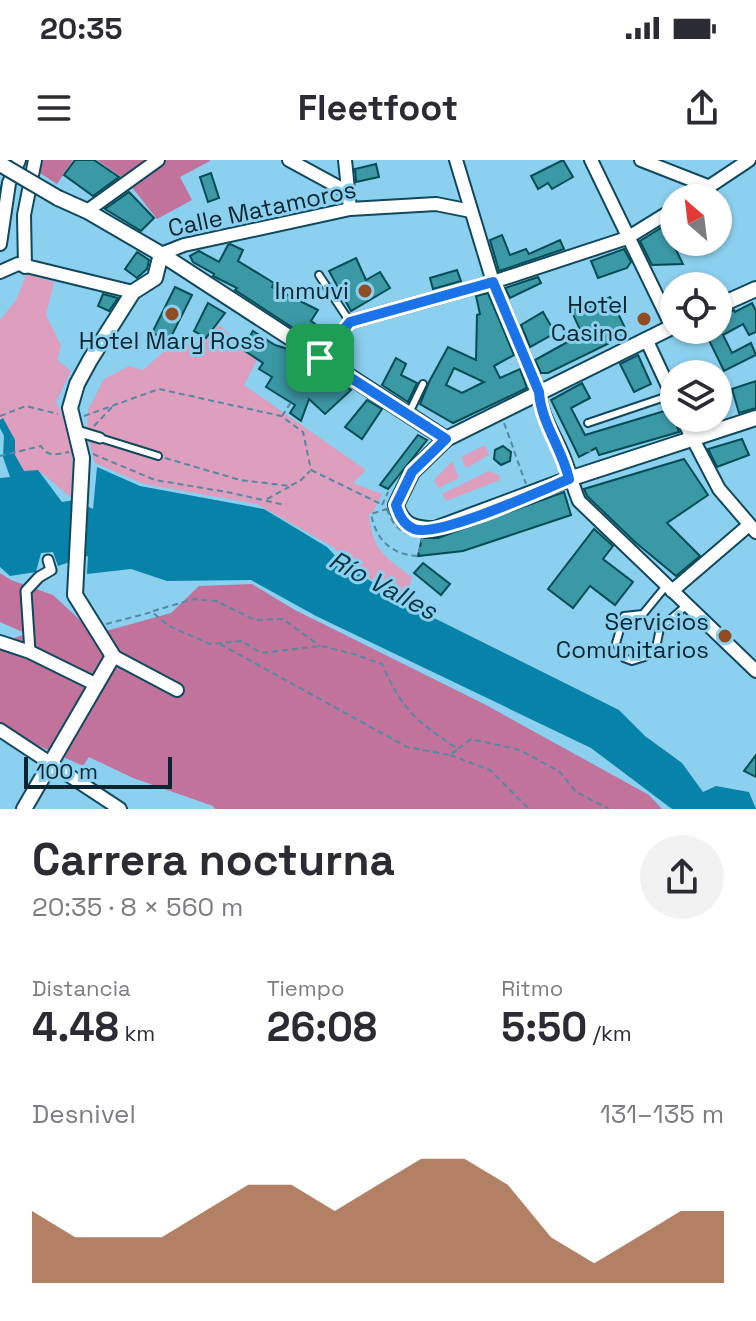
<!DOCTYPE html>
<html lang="es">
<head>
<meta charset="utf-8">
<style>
  :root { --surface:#fff; --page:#f2f2f3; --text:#2b2b33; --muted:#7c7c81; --accent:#924c24 }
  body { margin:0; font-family:"Space Grotesk",sans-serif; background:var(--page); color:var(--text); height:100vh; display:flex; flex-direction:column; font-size:30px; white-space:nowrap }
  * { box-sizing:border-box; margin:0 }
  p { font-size:26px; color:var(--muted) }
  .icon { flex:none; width:44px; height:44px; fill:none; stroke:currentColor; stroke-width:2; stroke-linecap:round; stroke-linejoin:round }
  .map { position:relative; height:649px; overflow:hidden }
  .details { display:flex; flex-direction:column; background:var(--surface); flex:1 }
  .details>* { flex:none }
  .needle { width:52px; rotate:332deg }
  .controls { position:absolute; left:660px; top:24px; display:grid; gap:16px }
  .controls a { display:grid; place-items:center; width:72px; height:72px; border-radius:50%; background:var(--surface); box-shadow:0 2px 6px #0004; font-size:40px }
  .scale { position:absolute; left:24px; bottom:20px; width:148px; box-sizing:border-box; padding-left:8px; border:4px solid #072430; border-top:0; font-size:22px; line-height:28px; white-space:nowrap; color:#072430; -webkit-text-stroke:6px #8bd0ef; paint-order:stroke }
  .pin { position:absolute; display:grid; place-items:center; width:68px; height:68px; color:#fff; margin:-34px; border-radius:16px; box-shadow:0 4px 12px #0006 }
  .round { display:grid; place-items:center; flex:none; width:84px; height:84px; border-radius:42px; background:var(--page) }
  .overview { display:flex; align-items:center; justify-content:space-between; height:136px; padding:0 32px }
  h1 { font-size:44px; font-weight:700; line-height:60px }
  .figures { display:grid; grid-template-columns:repeat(3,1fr); gap:12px; height:136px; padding:8px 32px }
  .figures div { display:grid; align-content:center }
  .figures b { font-size:40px; font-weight:700 }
  .figures small { font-size:22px; font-weight:400 }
  .figures p { font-size:22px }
  .chart { height:224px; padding:16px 32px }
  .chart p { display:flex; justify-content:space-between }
  .chart svg { width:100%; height:144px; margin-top:8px; fill:var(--accent); opacity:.7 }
  .status { display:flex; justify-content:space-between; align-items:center; height:56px; padding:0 40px; background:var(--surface); direction:ltr }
  .status svg { height:22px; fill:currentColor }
  header { display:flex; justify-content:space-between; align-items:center; height:104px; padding:0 32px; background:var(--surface); font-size:36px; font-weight:700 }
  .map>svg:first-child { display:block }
  .green { fill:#de9ebd }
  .forest { fill:#c1739c }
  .water { fill:#0783aa }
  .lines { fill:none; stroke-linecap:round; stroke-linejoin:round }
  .stream { stroke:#0783aa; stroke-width:3 }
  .building { fill:#3b98a5; stroke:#004c55; stroke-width:2; fill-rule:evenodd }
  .service-casing { stroke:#10485d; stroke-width:10 }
  .pedestrian-casing { stroke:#10485d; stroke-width:13 }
  .minor-casing { stroke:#10485d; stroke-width:16 }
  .tertiary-casing { stroke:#10485d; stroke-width:18 }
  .path { stroke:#5489a0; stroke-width:2; stroke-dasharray:6 4; stroke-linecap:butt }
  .service { stroke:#fff; stroke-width:6 }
  .pedestrian { stroke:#fff; stroke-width:9 }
  .minor { stroke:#fff; stroke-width:12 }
  .tertiary { stroke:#fff; stroke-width:14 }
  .tertiary-bridge-casing { stroke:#10485d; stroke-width:18; stroke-linecap:butt }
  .path-bridge { stroke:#5489a0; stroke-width:2; stroke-dasharray:6 4; stroke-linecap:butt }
  .tertiary-bridge { stroke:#fff; stroke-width:14 }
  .route-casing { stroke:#fff; stroke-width:16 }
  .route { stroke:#1a73e8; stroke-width:10 }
  .poi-dot { fill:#924c24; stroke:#8bd0ef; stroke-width:3 }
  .labels { text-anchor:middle; stroke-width:6; stroke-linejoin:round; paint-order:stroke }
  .street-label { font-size:24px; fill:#072430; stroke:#8bd0ef }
  .poi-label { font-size:24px; fill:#072430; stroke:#8bd0ef; text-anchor:end }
  .water-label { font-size:26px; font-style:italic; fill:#043344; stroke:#8bd0ef }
</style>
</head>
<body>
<div class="status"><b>20:35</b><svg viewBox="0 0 49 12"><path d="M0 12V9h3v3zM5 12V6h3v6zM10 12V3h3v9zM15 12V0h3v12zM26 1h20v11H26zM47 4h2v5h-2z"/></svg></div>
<header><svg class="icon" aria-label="menu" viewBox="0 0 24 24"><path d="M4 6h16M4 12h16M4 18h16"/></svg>Fleetfoot<svg class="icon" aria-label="share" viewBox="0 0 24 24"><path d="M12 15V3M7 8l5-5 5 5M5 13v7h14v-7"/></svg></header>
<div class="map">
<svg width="756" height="649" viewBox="0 0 756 649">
  <rect width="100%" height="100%" fill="#8bd0ef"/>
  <!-- green -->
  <g class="green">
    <path d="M27,113L54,122L46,155L61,186L57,200L71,211L56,242C73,274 74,305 74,340L38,310L24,312L15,295L3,259L0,260V160L16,140Z"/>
    <path d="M219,165L236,179L240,189L257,200L244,225L366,310L353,323L382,334L373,352L369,354C372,390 385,397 412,417L406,440L366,416L333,387L257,344L144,324L95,303L87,273L88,250L104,219L129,206L143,210L170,186L206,179Z"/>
    <polygon points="485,285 489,295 466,308 461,297"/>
    <polygon points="452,301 459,318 438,328 434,320"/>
    <polygon points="489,311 499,315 500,320 446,341 442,334"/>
  </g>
  <!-- forest -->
  <g class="forest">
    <polygon points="39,0 73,0 57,24 40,13"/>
    <polygon points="97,0 210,0 210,1 180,17 192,40 157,59 127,21"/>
    <polygon points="0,413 11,420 53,435 95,474 171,453 199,426 252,424 295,450 486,545 649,635 662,649 215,649 213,646 133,618 89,597 83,606 0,568 0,482 27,474 0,462"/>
  </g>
  <!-- water -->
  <polygon class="water" points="3,258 15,280 15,295 24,311 38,310 62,342 74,340 93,349 97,307 140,326 264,349 327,387 342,403 412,447 619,550 645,576 682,603 703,632 716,626 749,632 756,649 672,649 591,588 316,456 251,420 167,421 131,409 87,414 88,396 58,406 53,392 41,393 36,412 10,416 0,407 0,318 10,317 3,297 4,276 0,268 0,260"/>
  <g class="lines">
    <!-- stream -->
    <polyline class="stream" points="0,30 4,21"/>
  </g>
  <!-- building -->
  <g class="building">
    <polygon points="75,0 94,0 119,17 93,36 64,15"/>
    <polygon points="563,0 573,17 552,29 548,23 538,29 531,16"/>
    <polygon points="376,4 379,17 356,22 355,9"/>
    <polygon points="211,13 219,38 208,42 200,17"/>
    <polygon points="129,32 154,58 141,71 105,49"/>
    <polygon points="664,66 683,104 652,105 640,81"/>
    <polygon points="502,75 510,95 526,89 529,94 560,80 564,89 499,111 490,80"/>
    <polygon points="230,84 243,90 238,101 274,123 272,127 318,150 311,161 328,173 319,185 235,130 237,128 213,116 214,114 193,102 190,96 199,91 219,102 228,85"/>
    <polygon points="624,89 631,102 627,108 598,118 591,101"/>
    <polygon points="137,92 149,100 147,109 137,118 125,109"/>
    <polygon points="356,98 366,120 380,112 390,128 351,151 329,111"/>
    <polygon points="457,110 461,121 433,129 430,118"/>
    <polygon points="538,117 541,123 510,138 505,128"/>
    <polygon points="175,127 192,135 169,181 152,173"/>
    <path d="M488,133L514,195L494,206L500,218L520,209L527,228L453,263L420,244L429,222L448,187L476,200L477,155L480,154L476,136ZM454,208L484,222L462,233L446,225Z"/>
    <polygon points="103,134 118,138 109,151 98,146"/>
    <polygon points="610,137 628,174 548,213 541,213 535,200 582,174 571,150 581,145 583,150"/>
    <polygon points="208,143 225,153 206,178 194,171"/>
    <polygon points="752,143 756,151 756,172 749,175 743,164 723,175 732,193 751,183 756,195 724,211 704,170 718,170 718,156 734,150 735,152"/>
    <polygon points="543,152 555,173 530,187 521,165"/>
    <polygon points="253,171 275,185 291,190 307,201 305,203 351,230 325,254 309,239 301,261 290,253 295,245 266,227 272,217 259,209 263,203 242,189"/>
    <polygon points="343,184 353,190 345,202 334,195"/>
    <polygon points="638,195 651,224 634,232 620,204"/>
    <polygon points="396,198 406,204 401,215 417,223 408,242 382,225"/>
    <polygon points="756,221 756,248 739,253 732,229"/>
    <polygon points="582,223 590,238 571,248 585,275 671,249 679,272 599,295 596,288 579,297 551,240"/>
    <polygon points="367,240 382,249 362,279 345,267"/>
    <polygon points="692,258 723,258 697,267"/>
    <polygon points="418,275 427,280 388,329 380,325"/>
    <polygon points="742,279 749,295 717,307 708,289"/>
    <polygon points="503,286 511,292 510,301 501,305 494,299 495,290"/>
    <polygon points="684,299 708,335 667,363 700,396 676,416 635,382 587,336 584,329"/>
    <polygon points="564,332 571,355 463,391 418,396 422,378 438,378"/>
    <polygon points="594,369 613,386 603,399 633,422 615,445 590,426 573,448 548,429"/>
    <polygon points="423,403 450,424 441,435 414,413"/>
    <polygon points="756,595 756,617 744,611"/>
  </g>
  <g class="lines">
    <defs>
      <g id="service">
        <polyline points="319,115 350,162"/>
        <polyline points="408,255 423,224"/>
        <polyline points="588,263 671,235"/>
        <polyline points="100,278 158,296"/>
        <polyline points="666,426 643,454 624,456 616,483 624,498 632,501 645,497 656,488 660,468 687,445"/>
      </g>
      <g id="pedestrian">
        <polyline points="77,271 100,278"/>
        <polyline points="30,492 26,431 39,417 51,410 48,400"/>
      </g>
      <g id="minor">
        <polyline points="289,0 346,31"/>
        <polyline points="345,0 350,49"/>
        <path d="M456,0L493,122L539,232C541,257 555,275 564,298C570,313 573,327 579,341L756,511"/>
        <polyline points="591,0 672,167"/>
        <polyline points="641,0 710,27"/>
        <polyline points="692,38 749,0"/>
        <polyline points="87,51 158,0"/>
        <polyline points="0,84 9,23 19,0"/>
        <polyline points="161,94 184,85 350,49 436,44 471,51"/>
        <polyline points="25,107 24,55 35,0"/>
        <polyline points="0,112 18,104 133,132"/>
        <polyline points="646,179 674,239"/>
        <polyline points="320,198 350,162 493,122 627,78 674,49"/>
        <polyline points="682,258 719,329 756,372"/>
        <polyline points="672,431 749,365"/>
        <polyline points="0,482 30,492 97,525"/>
        <polyline points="113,496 177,530"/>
        <polyline points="0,570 120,649"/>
      </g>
      <g id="tertiary">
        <polyline points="58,38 87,51 161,94 446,279"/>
        <polyline points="718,146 756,129"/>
        <path d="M674,166L446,279L412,312L396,345C402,366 415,369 435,369L569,319L756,258"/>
        <polyline points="24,649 113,496 75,435 82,298 70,248 77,224 90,200 133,132 155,118 161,94"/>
      </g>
    </defs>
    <!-- service casing -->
    <use href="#service" class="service-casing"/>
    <!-- pedestrian casing -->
    <use href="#pedestrian" class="pedestrian-casing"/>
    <!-- minor casing -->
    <use href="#minor" class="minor-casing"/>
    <!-- tertiary casing -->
    <use href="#tertiary" class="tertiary-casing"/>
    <!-- path -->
    <g class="path">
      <polyline points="0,256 26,246 58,254"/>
      <polyline points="84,256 159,229 281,256 303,272 311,310"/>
      <polyline points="282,256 314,207"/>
      <polyline points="504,263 514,290"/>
      <polyline points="94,266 115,244"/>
      <polyline points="514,291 526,324"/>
      <polyline points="587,291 591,291"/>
      <polyline points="93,294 155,320 227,332 285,345"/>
      <path d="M0,296L41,286C48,298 57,294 69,292"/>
      <polyline points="165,298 240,320 290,326 301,320 310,311"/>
      <polyline points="311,310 383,345"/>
      <polyline points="267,339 289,327"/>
      <polyline points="382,345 388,332"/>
      <path d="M387,349C393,367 403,376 423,376L418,396C392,395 376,380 371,354Z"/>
      <polyline points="153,451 194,439 216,441 255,460 283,459 320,486"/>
      <path d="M106,464L152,452L169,466L210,484L242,481L261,493L321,486L354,494L382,504C402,550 417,562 458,589L471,579L520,590L560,612L576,632L609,649"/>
      <polyline points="220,484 407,587 450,595 457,590"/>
      <polyline points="450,595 490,610 529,649"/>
    </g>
    <!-- service -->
    <use href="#service" class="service"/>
    <!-- pedestrian -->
    <use href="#pedestrian" class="pedestrian"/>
    <!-- minor -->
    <use href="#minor" class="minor"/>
    <!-- tertiary -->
    <use href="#tertiary" class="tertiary"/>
    <defs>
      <polyline id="tertiary-bridge" points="0,4 58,38"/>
    </defs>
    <!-- tertiary-bridge casing -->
    <use href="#tertiary-bridge" class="tertiary-bridge-casing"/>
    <!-- path-bridge -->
    <polyline class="path-bridge" points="393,361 402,356"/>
    <!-- tertiary-bridge -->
    <use href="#tertiary-bridge" class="tertiary-bridge"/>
  </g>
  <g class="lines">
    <defs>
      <path id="route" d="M493,122L539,232C541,263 562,288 569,319C542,330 438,378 414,369C403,364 399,355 396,345L412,312L446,279L320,198L350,162Z"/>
    </defs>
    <!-- route casing -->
    <use href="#route" class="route-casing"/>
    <!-- route -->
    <use href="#route" class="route"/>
  </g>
  <!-- markers -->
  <g class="poi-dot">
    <circle cx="365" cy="131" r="8"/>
    <circle cx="172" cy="154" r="8"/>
    <circle cx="644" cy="159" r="8"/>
    <circle cx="725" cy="476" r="8"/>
  </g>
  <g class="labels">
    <!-- street labels -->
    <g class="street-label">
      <text transform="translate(262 49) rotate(-12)" y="8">Calle Matamoros</text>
    </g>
    <!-- poi labels -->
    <g class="poi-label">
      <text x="349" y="139">Inmuvi</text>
      <text x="628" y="153">Hotel<tspan x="628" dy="28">Casino</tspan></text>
      <text x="172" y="189" text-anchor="middle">Hotel Mary Ross</text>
      <text x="709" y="470">Servicios<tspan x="709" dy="28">Comunitarios</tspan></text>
    </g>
    <!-- water labels -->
    <g class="water-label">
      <text transform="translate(383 425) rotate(28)" y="9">Río Valles</text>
    </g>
  </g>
</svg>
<div class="controls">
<a><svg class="needle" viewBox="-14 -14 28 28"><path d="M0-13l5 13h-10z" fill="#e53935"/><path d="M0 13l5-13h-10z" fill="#7c7c81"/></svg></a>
<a><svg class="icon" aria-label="locate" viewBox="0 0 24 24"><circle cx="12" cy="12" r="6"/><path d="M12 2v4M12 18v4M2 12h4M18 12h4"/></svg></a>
<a><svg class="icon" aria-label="layers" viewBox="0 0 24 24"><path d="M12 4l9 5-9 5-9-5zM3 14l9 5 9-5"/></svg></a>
</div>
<div class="scale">100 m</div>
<div class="pin" style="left:320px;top:198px;background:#1e9e55"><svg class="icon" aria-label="arrive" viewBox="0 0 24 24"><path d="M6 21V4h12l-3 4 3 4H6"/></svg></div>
</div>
<section class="details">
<div class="overview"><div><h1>Carrera nocturna</h1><p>20:35 · 8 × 560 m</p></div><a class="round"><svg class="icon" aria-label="share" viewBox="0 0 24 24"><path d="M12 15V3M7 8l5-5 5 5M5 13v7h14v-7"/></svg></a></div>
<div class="figures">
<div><p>Distancia</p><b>4.48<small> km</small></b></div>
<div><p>Tiempo</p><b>26:08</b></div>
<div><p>Ritmo</p><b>5:50<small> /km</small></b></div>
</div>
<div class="chart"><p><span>Desnivel</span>131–135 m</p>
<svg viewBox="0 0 160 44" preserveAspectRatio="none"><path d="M0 44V22L10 30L20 30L30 30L40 22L50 14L60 14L70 22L80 14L90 6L100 6L110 14L120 30L130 38L140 30L150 22L160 22V44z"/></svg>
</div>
</section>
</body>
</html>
